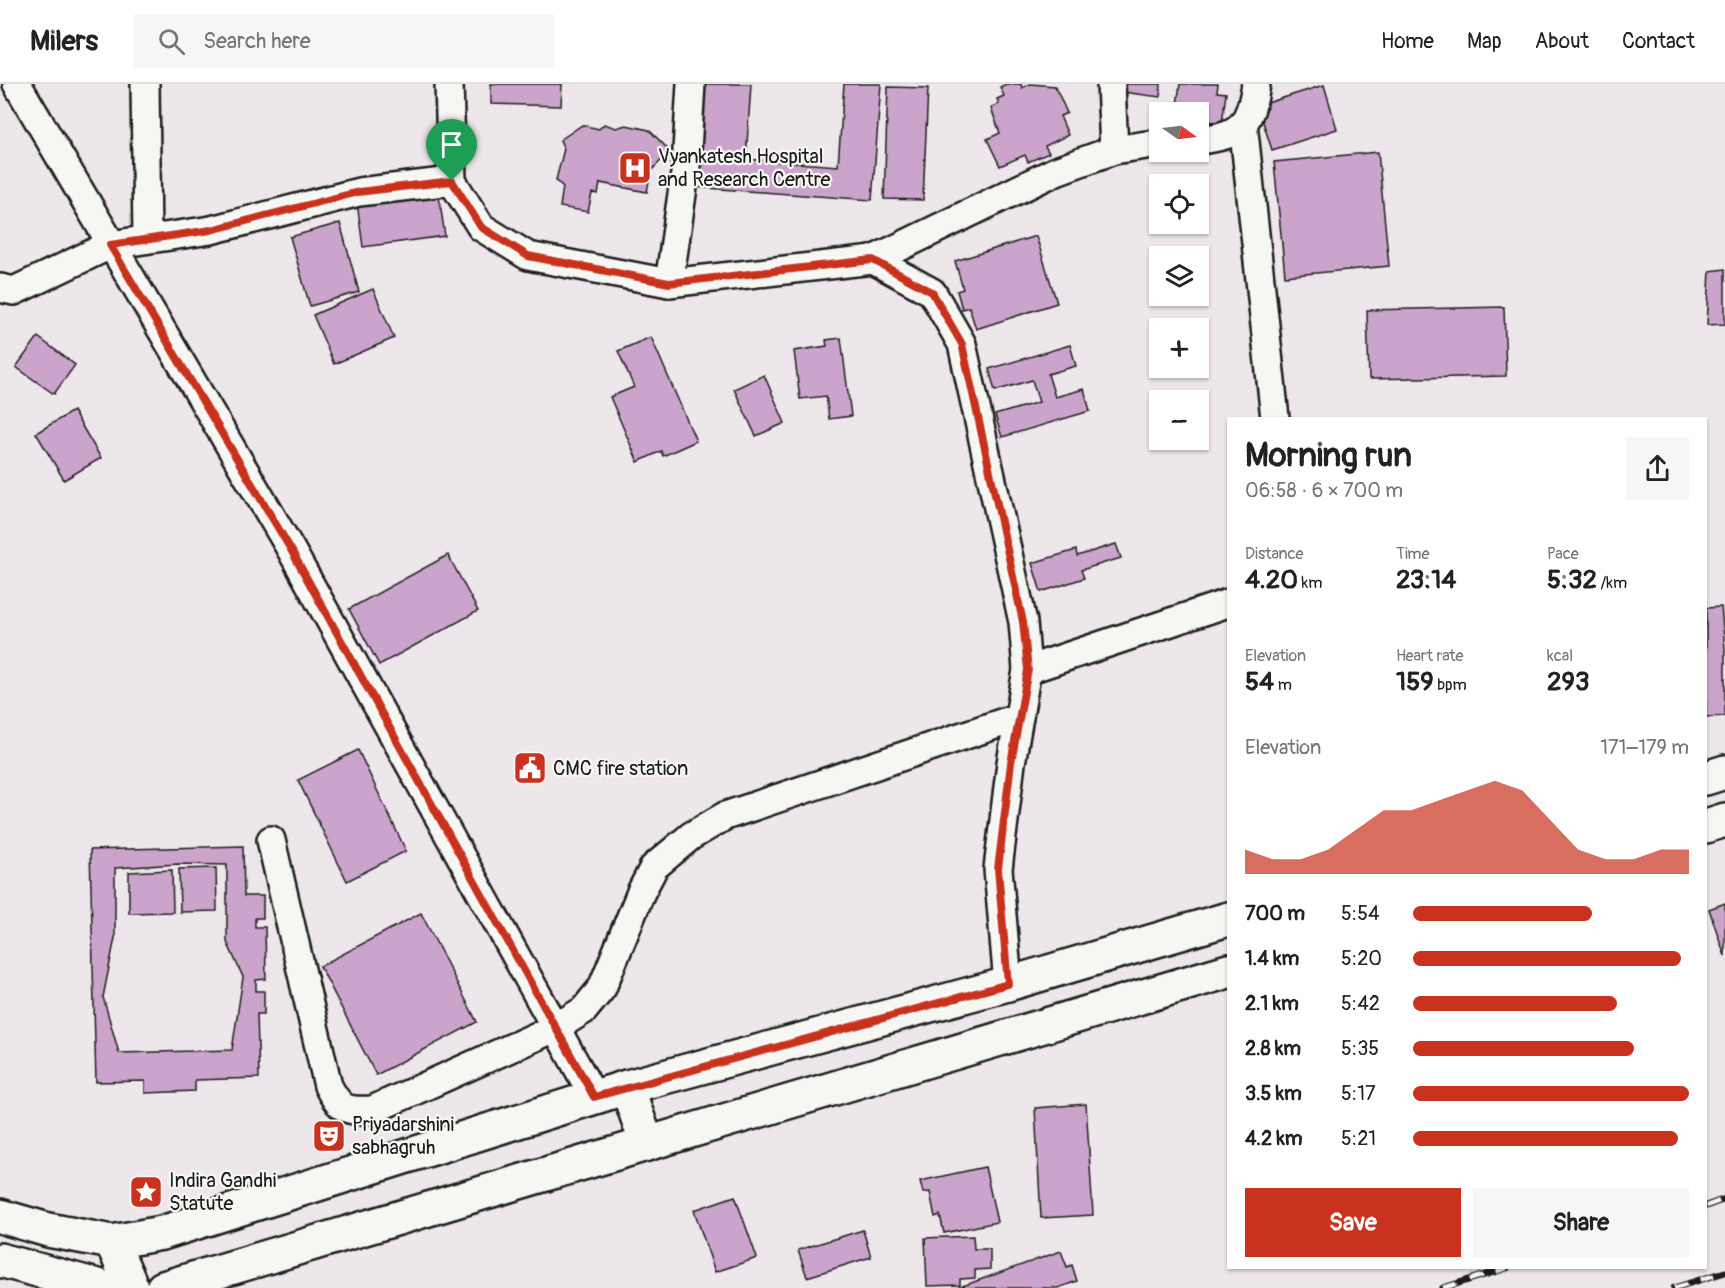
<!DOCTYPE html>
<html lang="en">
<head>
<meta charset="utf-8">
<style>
  :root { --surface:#fff; --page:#f6f6f6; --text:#222; --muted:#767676; --line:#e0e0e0; --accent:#c8321e }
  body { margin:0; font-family:Pangolin,sans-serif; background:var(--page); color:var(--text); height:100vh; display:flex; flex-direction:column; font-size:22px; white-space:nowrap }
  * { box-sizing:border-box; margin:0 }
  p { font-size:20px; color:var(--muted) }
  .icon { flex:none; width:33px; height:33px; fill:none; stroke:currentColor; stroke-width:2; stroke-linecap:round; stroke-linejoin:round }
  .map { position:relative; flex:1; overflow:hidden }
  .panel { position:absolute; left:1227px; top:333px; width:480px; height:852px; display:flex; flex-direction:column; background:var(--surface); border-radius:0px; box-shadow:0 2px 4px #0004 }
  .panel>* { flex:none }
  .needle { width:39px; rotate:104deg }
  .controls { position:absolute; left:1149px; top:18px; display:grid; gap:12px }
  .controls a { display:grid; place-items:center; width:60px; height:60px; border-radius:0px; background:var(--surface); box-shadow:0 2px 4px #0004; font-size:30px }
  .pin { position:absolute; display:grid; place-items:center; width:51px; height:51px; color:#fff; margin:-62px -26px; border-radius:50% 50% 50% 0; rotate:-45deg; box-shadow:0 0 6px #0007 }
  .pin .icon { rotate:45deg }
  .round { display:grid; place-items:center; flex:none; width:63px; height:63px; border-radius:0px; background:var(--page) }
  .headline { display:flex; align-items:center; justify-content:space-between; height:102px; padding:0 18px }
  h1 { font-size:33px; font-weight:700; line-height:45px }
  .metrics { display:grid; grid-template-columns:repeat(3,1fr); gap:9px; height:102px; padding:6px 18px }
  .metrics div { display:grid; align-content:center }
  .metrics b { font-size:26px; font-weight:700 }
  .metrics small { font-size:16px; font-weight:400 }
  .metrics p { font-size:16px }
  .chart { height:168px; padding:12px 18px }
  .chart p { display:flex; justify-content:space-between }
  .chart svg { width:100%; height:108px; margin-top:6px; fill:var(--accent); opacity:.7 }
  .button { display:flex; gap:12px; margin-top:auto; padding:12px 18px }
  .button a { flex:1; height:69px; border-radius:0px; background:var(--accent); color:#fff; font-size:24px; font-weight:700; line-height:69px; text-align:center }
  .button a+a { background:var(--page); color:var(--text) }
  ul { padding:0 18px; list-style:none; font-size:20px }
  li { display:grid; grid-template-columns:96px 72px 1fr; align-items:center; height:45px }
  li i { height:15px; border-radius:8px; background:var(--accent) }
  header { display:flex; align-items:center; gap:36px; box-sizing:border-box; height:84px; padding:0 30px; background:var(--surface); border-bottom:2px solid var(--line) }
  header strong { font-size:28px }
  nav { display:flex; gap:33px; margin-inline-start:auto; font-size:21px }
  .search { width:420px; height:54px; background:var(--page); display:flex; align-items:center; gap:15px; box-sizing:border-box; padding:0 21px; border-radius:0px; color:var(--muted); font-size:22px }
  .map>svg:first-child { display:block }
  .building { fill:#cba4cc; stroke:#1c1c1c; stroke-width:1.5; fill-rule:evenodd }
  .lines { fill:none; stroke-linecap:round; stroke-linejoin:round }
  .minor-casing { stroke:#1c1c1c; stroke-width:32 }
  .major-casing { stroke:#1c1c1c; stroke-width:38 }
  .minor { stroke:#f6f6f2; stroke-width:27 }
  .major { stroke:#f6f6f2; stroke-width:33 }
  .rail-casing { stroke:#1c1c1c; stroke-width:7 }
  .rail { stroke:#f6f6f2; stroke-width:4.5; stroke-dasharray:14; stroke-linecap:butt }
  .route-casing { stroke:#fff; stroke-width:12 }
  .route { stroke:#c8321e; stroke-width:8 }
  .labels { text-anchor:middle; stroke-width:4.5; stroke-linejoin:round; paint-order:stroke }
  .poi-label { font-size:20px; fill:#1c1c1c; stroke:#f6f6f2; text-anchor:start }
</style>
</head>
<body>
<header>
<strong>Milers</strong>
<div class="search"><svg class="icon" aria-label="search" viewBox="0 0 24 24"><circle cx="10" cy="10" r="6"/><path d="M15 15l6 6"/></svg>Search here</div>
<nav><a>Home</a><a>Map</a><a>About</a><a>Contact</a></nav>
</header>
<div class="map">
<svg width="1725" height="1204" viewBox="0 0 1725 1204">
  <rect width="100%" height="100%" fill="#ede6ea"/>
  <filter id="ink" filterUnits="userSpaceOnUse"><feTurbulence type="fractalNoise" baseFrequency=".0167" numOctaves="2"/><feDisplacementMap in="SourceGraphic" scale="12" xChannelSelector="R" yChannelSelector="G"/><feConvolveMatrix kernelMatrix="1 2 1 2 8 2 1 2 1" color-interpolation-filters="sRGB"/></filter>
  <g filter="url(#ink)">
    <!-- building -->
    <g class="building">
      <polygon points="491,0 562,0 561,22 491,20"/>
      <polygon points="701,0 751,0 746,75 838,82 844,0 881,0 872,116 693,103"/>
      <polygon points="1006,0 1021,0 1022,4 1030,0 1055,2 1067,29 1060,32 1068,51 1045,62 1049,69 1028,78 1025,71 1000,82 987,55 1000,49 991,24 999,20 997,15 1004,12 1000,3"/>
      <polygon points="1124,0 1161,0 1160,13 1123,8"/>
      <polygon points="1180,0 1218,0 1217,8 1226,9 1222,39 1198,36 1198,28 1176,28"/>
      <polygon points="1324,1 1337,45 1272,66 1258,22"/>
      <polygon points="888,3 928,4 923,116 884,115"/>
      <polygon points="604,40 616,44 626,41 649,46 670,67 651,87 647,108 600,99 598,110 592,109 588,128 560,123 563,103 556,96 564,65 560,56 582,41 599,45"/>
      <polygon points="1378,68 1389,182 1285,192 1274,78"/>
      <polygon points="437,99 445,152 363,163 356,111"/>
      <polygon points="340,139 359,208 310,222 290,153"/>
      <polygon points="1036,152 1057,219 976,245 969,223 962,225 957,207 963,205 955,177"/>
      <polygon points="1725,185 1725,240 1707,241 1710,187"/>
      <polygon points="373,205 394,254 334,280 313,231"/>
      <polygon points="1504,223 1506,292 1369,295 1367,226"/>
      <polygon points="38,253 75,281 54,310 16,283"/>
      <polygon points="651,253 696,357 663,372 661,367 638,378 610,313 634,303 618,267"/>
      <polygon points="841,254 851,332 829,335 826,312 800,315 794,267 827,262 826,256"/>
      <polygon points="1070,261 1076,282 1048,290 1055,313 1084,305 1090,327 1002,353 995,331 1039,318 1032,296 995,307 989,285"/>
      <polygon points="764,291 785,339 756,352 734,305"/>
      <polygon points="73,327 101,374 64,396 36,349"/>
      <polygon points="1116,460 1121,474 1081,486 1084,494 1041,508 1032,479 1076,466 1077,472"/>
      <polygon points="448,471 478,527 379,581 349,525"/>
      <polygon points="1721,523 1725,565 1725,632 1706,633 1706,524"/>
      <polygon points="358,666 406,767 347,797 298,696"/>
      <path d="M243,762L244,812H263V834H255V843H265L266,895L256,896V907H264V930H257L259,994L195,996V1007L145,1009V997L96,998L90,766ZM178,780L227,781V858L243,893L232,966L119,969L103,913L115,854V784Z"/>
      <polygon points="216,784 217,827 180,828 179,785"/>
      <polygon points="172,786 173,828 129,829 129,788"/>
      <polygon points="1725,819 1725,872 1709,825"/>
      <polygon points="421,829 477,938 376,991 320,882"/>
      <polygon points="1086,1020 1093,1131 1041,1134 1035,1024"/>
      <polygon points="985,1083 997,1138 944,1149 940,1131 935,1133 930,1108 923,1109 920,1097"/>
      <polygon points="735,1112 757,1174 715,1188 694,1126"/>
      <polygon points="863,1146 871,1173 807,1193 798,1166"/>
      <polygon points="973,1152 974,1165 990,1165 990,1185 975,1186 975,1194 960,1195 960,1201 927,1202 925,1154"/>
      <polygon points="1061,1167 1067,1183 1072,1181 1077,1197 1058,1204 957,1204"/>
    </g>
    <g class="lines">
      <defs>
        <g id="minor">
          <polyline points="17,0 290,464 594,1013"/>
          <polyline points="145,0 147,155"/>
          <polyline points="449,0 452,97 481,143 528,172 669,199 873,176 932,208 962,260 1023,538 1027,586 1011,679 998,785 1008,900"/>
          <polyline points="1111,0 1114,66"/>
          <polyline points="1243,39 1275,334"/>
          <path d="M1198,56C1240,52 1250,42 1256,0"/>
          <polyline points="873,176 1056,87 1114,66 1160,59"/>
          <polyline points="669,199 686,83 691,0"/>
          <polyline points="0,204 14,207 110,161 211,146 359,108 452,97"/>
          <polyline points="1027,586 1228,519"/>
          <path d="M271,756L328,1002C341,1026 345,1027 372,1026L555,944L584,926L602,904L641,808L654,783L691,752L725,732L1019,633"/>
        </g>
        <g id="major">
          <polyline points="1706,694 1725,688"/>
          <polyline points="1706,742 1725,736"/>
          <polyline points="627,1003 647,1060"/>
          <polyline points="0,1132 48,1146 112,1158 162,1149 627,1003 1008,900 1228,835"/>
          <polyline points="112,1158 132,1204"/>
          <polyline points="0,1176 105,1204"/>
          <polyline points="163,1204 1228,887"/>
        </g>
      </defs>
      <!-- minor casing -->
      <use href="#minor" class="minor-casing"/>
      <!-- major casing -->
      <use href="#major" class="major-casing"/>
      <!-- minor -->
      <use href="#minor" class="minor"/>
      <!-- major -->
      <use href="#major" class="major"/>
      <defs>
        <g id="rail">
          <polyline points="1706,1122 1725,1115"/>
          <polyline points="1443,1204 1507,1184"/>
          <polyline points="1674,1204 1725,1188"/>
        </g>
      </defs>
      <!-- rail casing -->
      <use href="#rail" class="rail-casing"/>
      <!-- rail -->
      <use href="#rail" class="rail"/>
    </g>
  </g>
  <g class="lines" filter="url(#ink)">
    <defs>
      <polygon id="route" points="452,97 481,143 528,172 669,199 873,176 932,208 962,260 1023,538 1028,586 1011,679 998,785 1008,900 594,1013 290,464 110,161 211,146 358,108"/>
    </defs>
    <!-- route casing -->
    <use href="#route" class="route-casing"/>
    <!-- route -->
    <use href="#route" class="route"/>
  </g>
  <!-- icons -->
  <defs>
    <symbol id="hospital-square" viewBox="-11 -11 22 22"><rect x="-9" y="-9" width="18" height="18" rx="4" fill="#c8321e" stroke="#f6f6f2"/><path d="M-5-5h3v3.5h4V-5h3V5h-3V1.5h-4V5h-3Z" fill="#fff"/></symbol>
    <symbol id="civic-square" viewBox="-11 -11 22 22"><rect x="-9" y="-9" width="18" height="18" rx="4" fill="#c8321e" stroke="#f6f6f2"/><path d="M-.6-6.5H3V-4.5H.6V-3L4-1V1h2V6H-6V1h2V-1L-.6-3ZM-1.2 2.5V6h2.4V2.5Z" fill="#fff"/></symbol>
    <symbol id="theatre-square" viewBox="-11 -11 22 22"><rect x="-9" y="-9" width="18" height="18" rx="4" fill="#c8321e" stroke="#f6f6f2"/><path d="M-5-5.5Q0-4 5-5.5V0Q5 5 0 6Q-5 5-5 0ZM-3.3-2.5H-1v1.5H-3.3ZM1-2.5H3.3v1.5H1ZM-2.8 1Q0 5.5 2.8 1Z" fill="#fff"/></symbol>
    <symbol id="sight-square" viewBox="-11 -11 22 22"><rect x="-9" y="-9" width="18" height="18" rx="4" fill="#c8321e" stroke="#f6f6f2"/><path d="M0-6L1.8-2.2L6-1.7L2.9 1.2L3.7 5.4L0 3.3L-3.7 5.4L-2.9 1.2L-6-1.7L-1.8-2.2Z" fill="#fff"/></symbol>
  </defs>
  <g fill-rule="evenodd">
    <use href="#hospital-square" x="616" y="65" width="38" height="38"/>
    <use href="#civic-square" x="511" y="665" width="38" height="38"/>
    <use href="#theatre-square" x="310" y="1033" width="38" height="38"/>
    <use href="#sight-square" x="127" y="1089" width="38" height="38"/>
  </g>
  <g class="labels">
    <!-- poi labels -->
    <g class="poi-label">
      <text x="658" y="79">Vyankatesh Hospital<tspan x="658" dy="23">and Research Centre</tspan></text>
      <text x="553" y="691">CMC fire station</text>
      <text x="352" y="1047">Priyadarshini<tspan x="352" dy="23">sabhagruh</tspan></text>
      <text x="169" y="1103">Indira Gandhi<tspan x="169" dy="23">Statute</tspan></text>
    </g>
  </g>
</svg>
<div class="controls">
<a><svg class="needle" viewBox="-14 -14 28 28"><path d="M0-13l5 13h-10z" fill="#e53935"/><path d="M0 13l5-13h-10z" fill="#767676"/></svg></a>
<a><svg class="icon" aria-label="locate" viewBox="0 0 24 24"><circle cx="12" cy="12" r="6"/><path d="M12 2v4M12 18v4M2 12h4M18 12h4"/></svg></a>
<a><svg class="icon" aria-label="layers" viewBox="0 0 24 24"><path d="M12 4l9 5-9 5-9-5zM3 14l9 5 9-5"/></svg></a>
<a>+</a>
<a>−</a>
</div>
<div class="pin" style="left:452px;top:97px;background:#1e9e55"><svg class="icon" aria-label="arrive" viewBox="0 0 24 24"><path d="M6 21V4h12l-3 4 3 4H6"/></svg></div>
<section class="panel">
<div class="headline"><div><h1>Morning run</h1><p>06:58 · 6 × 700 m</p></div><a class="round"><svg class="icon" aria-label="share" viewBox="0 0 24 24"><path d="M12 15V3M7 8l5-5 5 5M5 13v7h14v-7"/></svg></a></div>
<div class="metrics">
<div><p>Distance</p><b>4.20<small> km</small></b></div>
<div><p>Time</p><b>23:14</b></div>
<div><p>Pace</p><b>5:32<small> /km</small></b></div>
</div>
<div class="metrics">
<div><p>Elevation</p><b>54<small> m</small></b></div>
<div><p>Heart rate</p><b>159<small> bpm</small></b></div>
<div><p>kcal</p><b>293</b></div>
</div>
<div class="chart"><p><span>Elevation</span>171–179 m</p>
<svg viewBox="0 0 160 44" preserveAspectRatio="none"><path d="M0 44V34L10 38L20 38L30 34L40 26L50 18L60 18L70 14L80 10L90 6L100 10L110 22L120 34L130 38L140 38L150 34L160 34V44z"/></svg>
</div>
<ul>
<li><b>700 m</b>5:54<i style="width:65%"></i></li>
<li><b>1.4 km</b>5:20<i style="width:97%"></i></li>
<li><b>2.1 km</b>5:42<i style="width:74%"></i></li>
<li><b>2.8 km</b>5:35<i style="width:80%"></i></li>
<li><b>3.5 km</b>5:17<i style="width:100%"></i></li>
<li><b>4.2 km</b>5:21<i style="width:96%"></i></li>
</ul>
<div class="button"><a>Save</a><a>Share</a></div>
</section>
</div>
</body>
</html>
